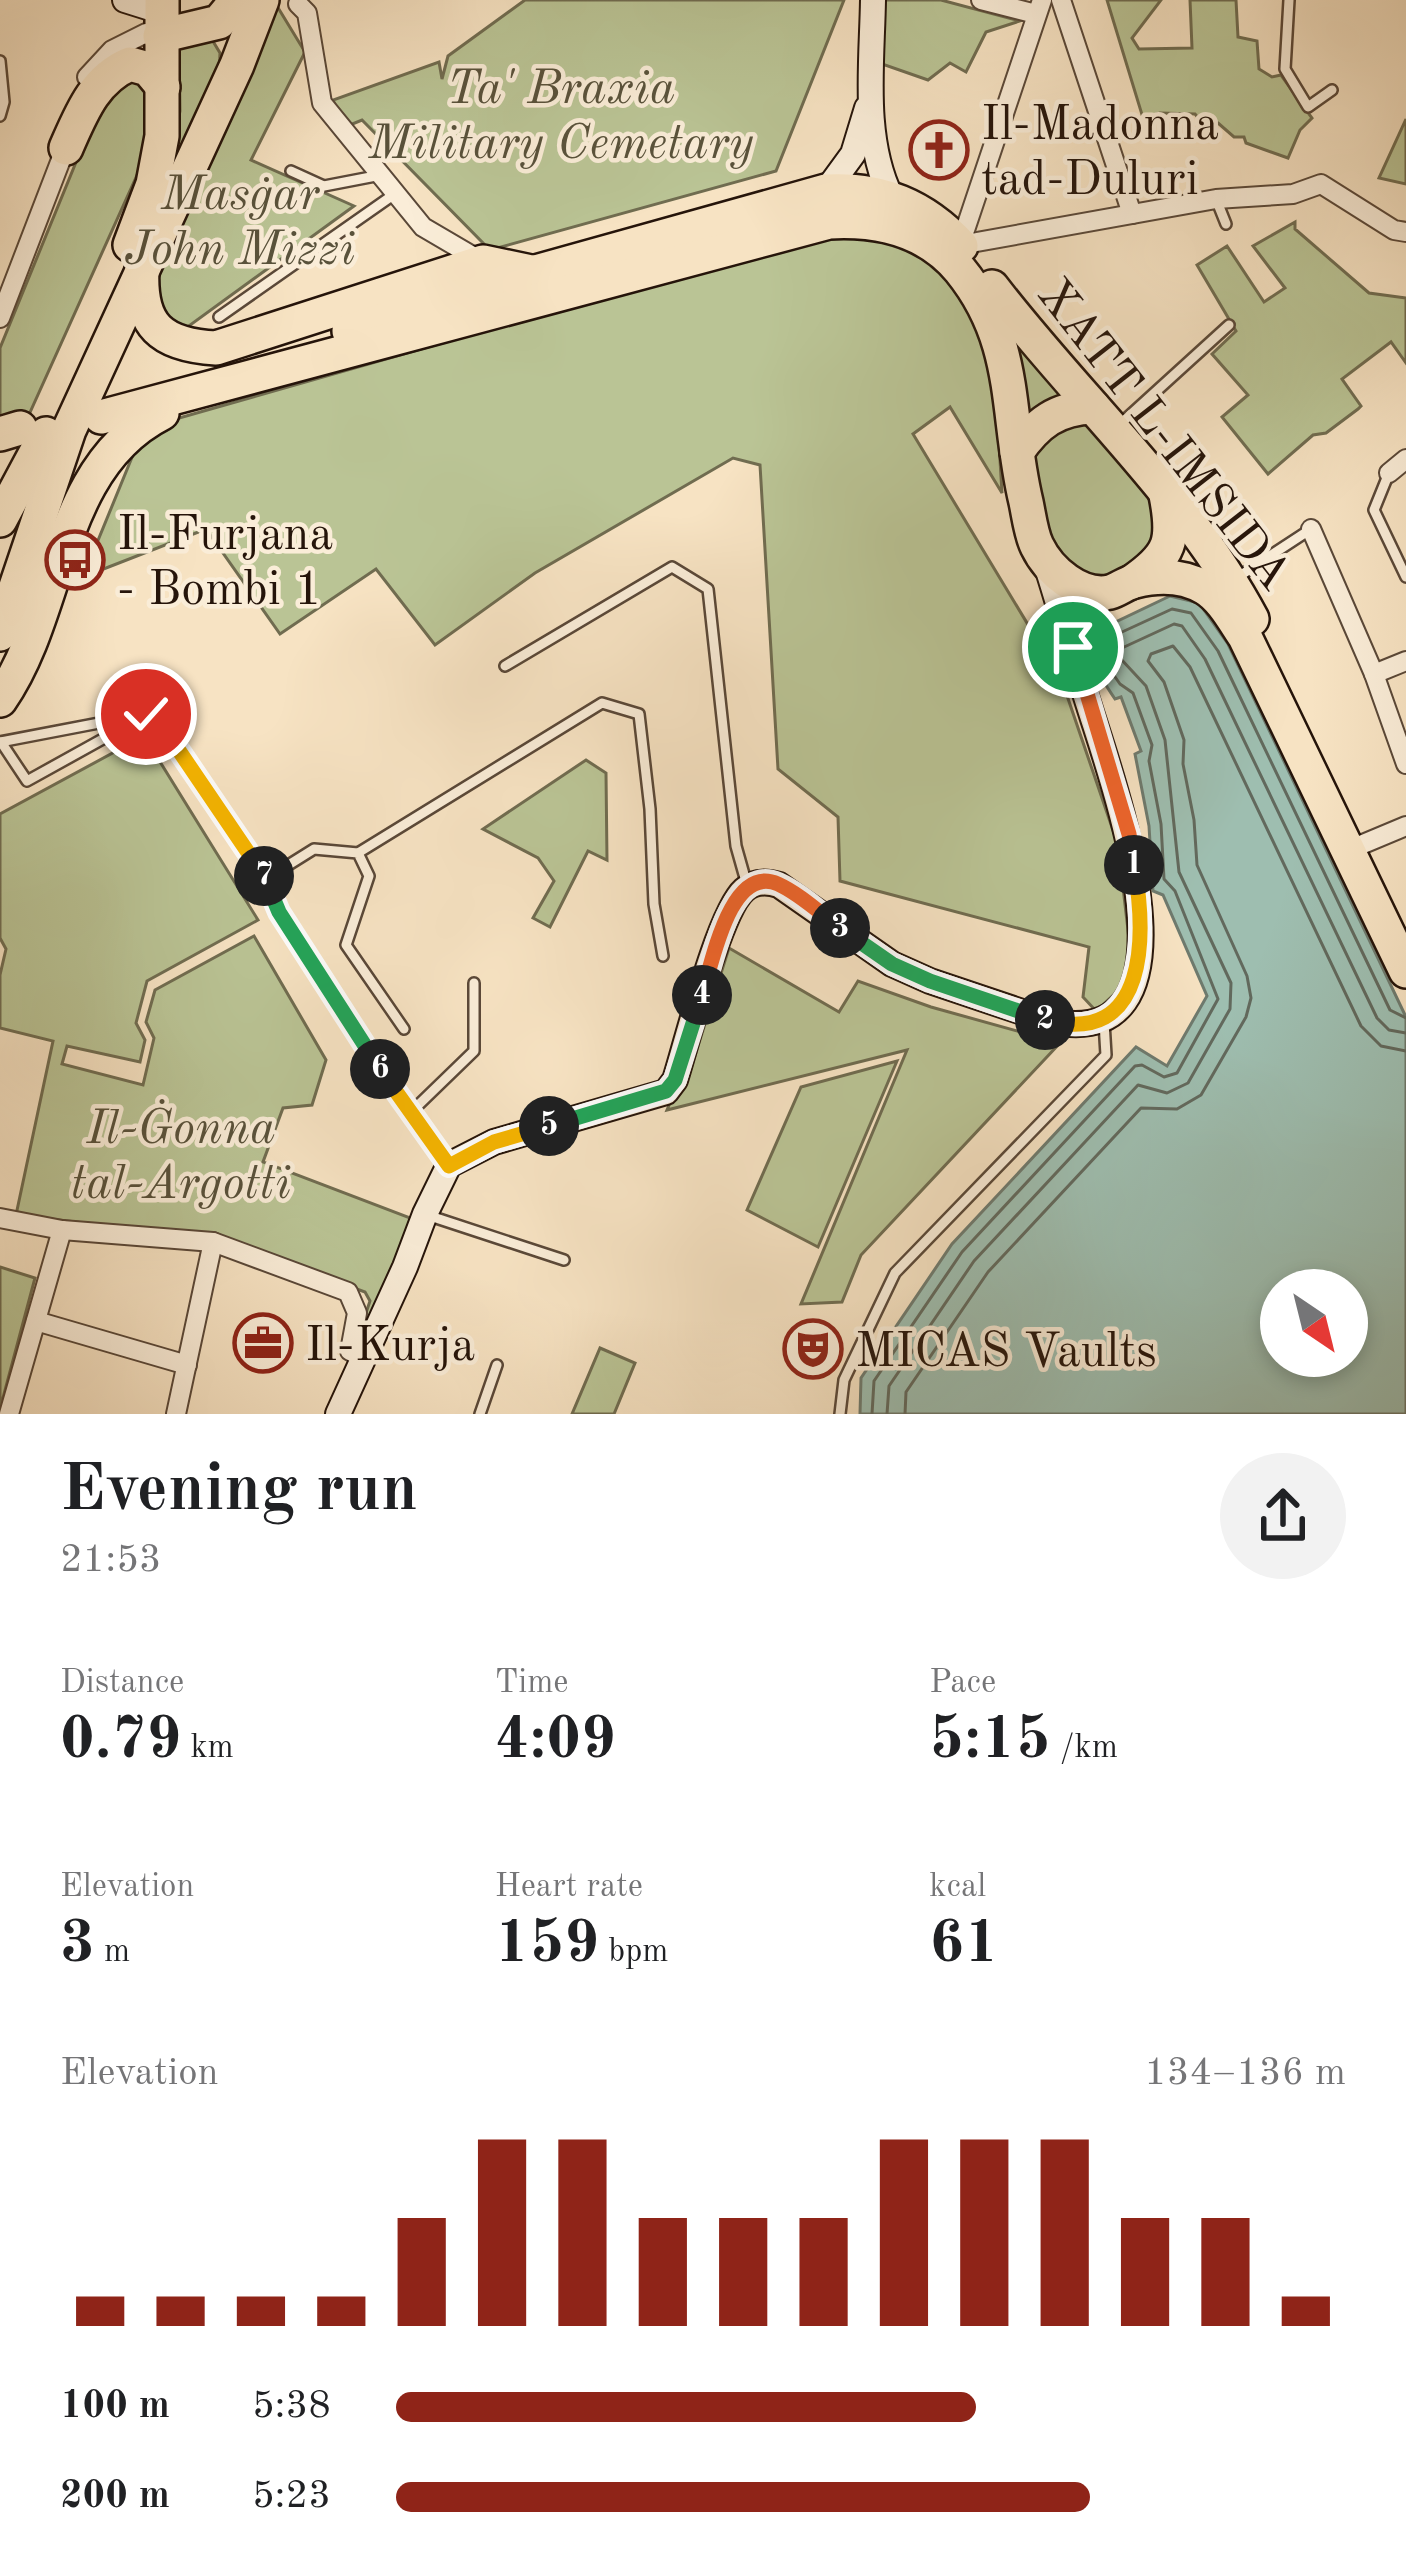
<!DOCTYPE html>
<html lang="en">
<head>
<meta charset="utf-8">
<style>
  :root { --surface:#fff; --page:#f2f2f2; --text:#202124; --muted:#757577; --accent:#8f2418 }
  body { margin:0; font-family:"Old Standard TT",serif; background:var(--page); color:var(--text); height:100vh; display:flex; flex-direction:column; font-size:45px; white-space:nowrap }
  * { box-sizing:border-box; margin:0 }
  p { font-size:39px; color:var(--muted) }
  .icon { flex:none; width:66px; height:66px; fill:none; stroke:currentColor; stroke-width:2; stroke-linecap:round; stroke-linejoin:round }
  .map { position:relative; height:1414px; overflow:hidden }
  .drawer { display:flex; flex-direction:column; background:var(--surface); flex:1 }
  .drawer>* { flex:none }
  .needle { width:78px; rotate:145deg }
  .controls { position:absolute; left:1260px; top:1269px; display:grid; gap:24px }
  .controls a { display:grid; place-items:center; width:108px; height:108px; border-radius:50%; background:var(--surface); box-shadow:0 6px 18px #0003; font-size:60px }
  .pin { position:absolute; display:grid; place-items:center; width:102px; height:102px; color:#fff; margin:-51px; border:6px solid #fff; border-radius:50%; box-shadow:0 3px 12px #0007 }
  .km { position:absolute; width:60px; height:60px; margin:-30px; border-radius:50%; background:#222; color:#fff; font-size:33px; line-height:60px; text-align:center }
  .round { display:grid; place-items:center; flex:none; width:126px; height:126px; border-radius:63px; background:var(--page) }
  .head { display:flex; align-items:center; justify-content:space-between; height:204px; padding:0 60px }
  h1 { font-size:66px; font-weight:800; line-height:90px }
  .metrics { display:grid; grid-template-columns:repeat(3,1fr); gap:18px; height:204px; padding:12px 60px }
  .metrics div { display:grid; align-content:center }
  .metrics b { font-size:60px; font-weight:800 }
  .metrics small { font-size:33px; font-weight:400 }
  .metrics p { font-size:33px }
  .chart { height:336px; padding:24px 60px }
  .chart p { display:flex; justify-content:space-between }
  .chart svg { width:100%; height:216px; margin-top:12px; stroke:var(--accent); stroke-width:6 }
  ul { padding:0 60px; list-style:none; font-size:39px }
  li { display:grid; grid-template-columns:192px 144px 1fr; align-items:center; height:90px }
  li i { height:30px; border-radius:15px; background:var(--accent) }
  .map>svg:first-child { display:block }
  .green { fill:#bac495; stroke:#706c50; stroke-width:3 }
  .water { fill:#9ebeb0; stroke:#6e7a6e; stroke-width:3; fill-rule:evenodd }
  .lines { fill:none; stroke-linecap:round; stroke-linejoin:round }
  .shore { stroke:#62695d; stroke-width:3 }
  .lane-casing { stroke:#5a4838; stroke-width:14 }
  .street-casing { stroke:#5a4838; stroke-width:22 }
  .secondary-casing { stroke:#25140a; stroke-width:28 }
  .highway-casing { stroke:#25140a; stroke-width:38 }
  .lane { stroke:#faedd8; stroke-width:9 }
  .street { stroke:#faedd8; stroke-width:18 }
  .secondary { stroke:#faedd8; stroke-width:24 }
  .highway { stroke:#f7e3c3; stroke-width:33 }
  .split-1-casing { stroke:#fff; stroke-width:24 }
  .split-2-casing { stroke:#fff; stroke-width:24 }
  .split-3-casing { stroke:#fff; stroke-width:24 }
  .split-4-casing { stroke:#fff; stroke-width:24 }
  .split-5-casing { stroke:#fff; stroke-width:24 }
  .split-6-casing { stroke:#fff; stroke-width:24 }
  .split-7-casing { stroke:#fff; stroke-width:24 }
  .split-8-casing { stroke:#fff; stroke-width:24 }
  .split-1 { stroke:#f0652b; stroke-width:15 }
  .split-2 { stroke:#f5b400; stroke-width:15 }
  .split-3 { stroke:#22a559; stroke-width:15 }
  .split-4 { stroke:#f0652b; stroke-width:15 }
  .split-5 { stroke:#22a559; stroke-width:15 }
  .split-6 { stroke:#f5b400; stroke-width:15 }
  .split-7 { stroke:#22a559; stroke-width:15 }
  .split-8 { stroke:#f5b400; stroke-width:15 }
  .labels { text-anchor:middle; stroke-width:9; stroke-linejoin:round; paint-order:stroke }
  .park-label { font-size:48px; font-style:italic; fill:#59523b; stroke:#faedd8 }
  .poi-label { font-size:48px; fill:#25140a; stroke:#faedd8; text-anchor:start }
  .street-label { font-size:48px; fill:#25140a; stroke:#faedd8 }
</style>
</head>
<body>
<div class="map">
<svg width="1406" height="1414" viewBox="0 0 1406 1414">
  <rect width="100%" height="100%" fill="#f7e3c3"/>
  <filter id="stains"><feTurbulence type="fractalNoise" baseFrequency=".00167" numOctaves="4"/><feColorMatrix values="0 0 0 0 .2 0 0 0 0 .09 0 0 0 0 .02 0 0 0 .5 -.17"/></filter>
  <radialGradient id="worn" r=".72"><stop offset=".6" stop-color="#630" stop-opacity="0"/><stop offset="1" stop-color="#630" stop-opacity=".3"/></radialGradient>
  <!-- green -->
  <g class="green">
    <polygon points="525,0 844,0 776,171 490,250 362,120 345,127 333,100 439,62 442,79 448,56"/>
    <polygon points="885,0 941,0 1020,21 986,32 966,72 950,63 928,80 882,64"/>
    <polygon points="1107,0 1161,0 1132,38 1139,49 1192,48 1190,0 1236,0 1238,37 1257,41 1259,69 1272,77 1281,75 1312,118 1300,130 1288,158 1246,143 1244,137 1234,137 1218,123 1200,120 1195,114 1160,113 1143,118"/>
    <polygon points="277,6 305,52 251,160 354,206 182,331 156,314 145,281"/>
    <polygon points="211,38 220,53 219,75 159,210 180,111 179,42"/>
    <polygon points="124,76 147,83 147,153 27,419 0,426 0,348 99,106"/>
    <polygon points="1406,119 1406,184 1379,178"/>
    <polygon points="1295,222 1295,229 1369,293 1406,298 1406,363 1391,342 1342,379 1361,406 1358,409 1326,433 1313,435 1268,474 1222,417 1248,395 1212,354 1236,331 1197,265 1227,246 1264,302 1285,288 1253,246"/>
    <polygon points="839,230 943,256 972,303 995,378 1002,493 950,407 913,434 1062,681 1118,845 1132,964 1122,987 1096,1011 1083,997 1089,947 840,881 838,817 778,769 760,465 733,458 535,573 435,645 376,569 280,634 206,529 83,577 144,428"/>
    <polygon points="1028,343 1162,508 1160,544 1116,578 1086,578 1046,541 1015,350"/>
    <polygon points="144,736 258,920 147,981 136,1023 145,1040 140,1062 67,1046 62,1064 143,1085 154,1038 146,1022 155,990 254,936 326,1060 312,1105 283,1108 263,1162 413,1219 366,1331 361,1328 370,1301 365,1292 222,1239 16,1215 53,1041 0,1028 0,975 6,949 0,938 0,814"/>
    <polygon points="586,760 606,773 607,860 588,851 550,927 533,918 554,881 538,858 483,829"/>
    <polygon points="729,948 839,1012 858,981 931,1007 1060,1043 861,1255 842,1302 801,1304 907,1050 667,1110 674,1093 687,1081"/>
    <polygon points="897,1061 818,1247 747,1210 801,1087"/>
    <polygon points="0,1267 35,1278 0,1409"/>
    <polygon points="600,1348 635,1363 614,1414 572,1414"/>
  </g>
  <!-- water -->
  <path class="water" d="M1170,596L1199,603L1228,644L1406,1017V1414H860L861,1378L952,1244L1136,1047L1167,1066L1207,996L1163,895L1153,891L1149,826L1135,754L1141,751L1121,697L1115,699C1100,676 1083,656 1099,630ZM1281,1290H1347V1356H1281Z"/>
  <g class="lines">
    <!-- shore -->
    <g class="shore">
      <polyline points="872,1414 874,1381 962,1252 1135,1066 1142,1065 1164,1077 1177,1073 1218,999 1175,891 1164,879 1161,824 1149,761 1152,745 1133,693 1120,684 1106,664 1104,653 1109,638 1172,609 1191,613 1218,651 1390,1010 1406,1018"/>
      <polyline points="887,1414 889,1386 974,1261 1138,1085 1167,1093 1188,1083 1230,1009 1231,983 1179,872 1165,740 1146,686 1120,658 1122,648 1174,624 1182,626 1205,659 1377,1018 1389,1030 1406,1033"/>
      <polyline points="905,1414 906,1392 988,1272 1141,1108 1177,1109 1201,1095 1246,1017 1251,998 1247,976 1197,865 1194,820 1183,764 1184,740 1164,682 1148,661 1151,654 1173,646 1190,667 1361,1026 1381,1046 1406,1051"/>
    </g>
    <defs>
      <g id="lane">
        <polyline points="1289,0 1285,69 1308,107 1332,90"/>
        <polyline points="0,61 4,102 0,116"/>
        <polyline points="291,171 324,186 381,175"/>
        <polyline points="1216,199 1226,224"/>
        <polyline points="219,317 396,193"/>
        <polyline points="1118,426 1229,325"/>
        <polyline points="1389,473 1374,510 1406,577"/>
        <polyline points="1235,579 1311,529"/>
        <polyline points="505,666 672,567 708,589 736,846 747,885"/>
        <polyline points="0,742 146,714 165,730 266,879 279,912 409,1114 447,1162"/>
        <polyline points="1,742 27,781 137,720"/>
        <polyline points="358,853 602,703 639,714 650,809 654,904 663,956"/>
        <polyline points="266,879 314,849 358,853 369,876 346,945 404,1029"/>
        <polyline points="409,1114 474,1051 474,983"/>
        <polyline points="430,1216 564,1260"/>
        <polyline points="480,1414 497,1365"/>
        <polyline points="840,1414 844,1380 895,1273 1106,1055 1104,1022"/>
      </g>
      <g id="street">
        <polyline points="981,0 1036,14"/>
        <polyline points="1042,0 960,245 1216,199 1293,194 1321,184 1394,230 1406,232"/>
        <polyline points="1061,0 1132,214"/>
        <polyline points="298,4 307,13 322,103 423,227 481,261"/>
        <polyline points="87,77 112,50 146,33 160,36"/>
        <polyline points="0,318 67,144"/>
        <polyline points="1389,473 1406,459"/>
        <polyline points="1311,529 1374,674 1406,764"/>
        <polyline points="1374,674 1406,661"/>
        <polyline points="1363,844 1406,826"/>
        <polyline points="0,1218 62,1230 213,1242 348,1292 357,1313 350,1351 364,1358"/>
        <polyline points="36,1321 187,1365"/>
        <polyline points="9,1414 62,1230"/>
        <polyline points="176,1414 213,1242"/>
      </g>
      <g id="secondary">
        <polyline points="125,0 160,11"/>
        <path d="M873,0C872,64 862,138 891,197"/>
        <polyline points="826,191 853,154 867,108"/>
        <polyline points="1073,647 1081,622 1108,592"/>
        <path d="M338,1414L405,1267L425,1214L449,1165L494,1142L666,1092L675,1080C687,1042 719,912 744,890C754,881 766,881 779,885L892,964L930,981L1049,1021C1214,1057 1110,774 1089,706C1074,659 1061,611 1046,564"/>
      </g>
      <g id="highway">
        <polyline points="160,36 219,22 237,0"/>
        <path d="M66,148C81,114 94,79 130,64L148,69L163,87"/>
        <polyline points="130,245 153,184 162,136 162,0"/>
        <path d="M142,269C139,326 161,345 216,348L483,262L531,272"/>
        <path d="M992,287C1077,398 1186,495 1252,619"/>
        <path d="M349,331L532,273L826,191C881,188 924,206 961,246"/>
        <path d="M101,417L829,222C880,219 927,230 960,270C1020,344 1005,415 1026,502C1029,516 1031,534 1037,546C1049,571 1080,598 1110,592C1118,590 1126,583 1135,581C1159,575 1183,575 1205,588C1222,598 1234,621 1245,637L1406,971"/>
        <polyline points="0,434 20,428"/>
        <path d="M1017,452C1037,423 1057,408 1093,407"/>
        <polyline points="0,520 46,434"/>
        <path d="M1132,582C1171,555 1175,541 1166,495"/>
        <polyline points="0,634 69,430 237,65 262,0"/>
        <path d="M0,700C63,610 54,468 162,413"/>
      </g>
    </defs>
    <!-- lane casing -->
    <use href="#lane" class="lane-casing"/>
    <!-- street casing -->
    <use href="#street" class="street-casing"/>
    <!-- secondary casing -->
    <use href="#secondary" class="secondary-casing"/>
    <!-- highway casing -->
    <use href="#highway" class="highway-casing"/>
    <!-- lane -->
    <use href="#lane" class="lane"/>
    <!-- street -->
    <use href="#street" class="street"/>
    <!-- secondary -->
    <use href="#secondary" class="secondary"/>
    <!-- highway -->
    <use href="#highway" class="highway"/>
  </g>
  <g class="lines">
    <defs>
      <polyline id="split-1" points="1073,647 1129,834 1134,865"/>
      <path id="split-2" d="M1045,1020C1150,1048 1146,933 1134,865"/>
      <polyline id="split-3" points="840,928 892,964 930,981 1045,1020"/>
      <path id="split-4" d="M702,995C712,964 730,863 778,884C800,894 821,914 840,928"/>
      <polyline id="split-5" points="549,1126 666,1091 675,1080 702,995"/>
      <polyline id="split-6" points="380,1069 449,1166 494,1142 549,1126"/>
      <polyline id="split-7" points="264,876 279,912 380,1069"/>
      <polyline id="split-8" points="146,714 165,730 264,876"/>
    </defs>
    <!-- split-1 casing -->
    <use href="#split-1" class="split-1-casing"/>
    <!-- split-2 casing -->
    <use href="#split-2" class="split-2-casing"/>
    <!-- split-3 casing -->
    <use href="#split-3" class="split-3-casing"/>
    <!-- split-4 casing -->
    <use href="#split-4" class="split-4-casing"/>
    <!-- split-5 casing -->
    <use href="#split-5" class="split-5-casing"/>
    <!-- split-6 casing -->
    <use href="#split-6" class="split-6-casing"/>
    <!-- split-7 casing -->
    <use href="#split-7" class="split-7-casing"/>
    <!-- split-8 casing -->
    <use href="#split-8" class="split-8-casing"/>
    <!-- split-1 -->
    <use href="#split-1" class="split-1"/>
    <!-- split-2 -->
    <use href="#split-2" class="split-2"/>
    <!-- split-3 -->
    <use href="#split-3" class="split-3"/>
    <!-- split-4 -->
    <use href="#split-4" class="split-4"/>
    <!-- split-5 -->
    <use href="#split-5" class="split-5"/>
    <!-- split-6 -->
    <use href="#split-6" class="split-6"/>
    <!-- split-7 -->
    <use href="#split-7" class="split-7"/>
    <!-- split-8 -->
    <use href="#split-8" class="split-8"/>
  </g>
  <!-- icons -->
  <defs>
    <symbol id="church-ring" viewBox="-11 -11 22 22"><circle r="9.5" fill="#faedd8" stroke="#8f2418" stroke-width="1.5"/><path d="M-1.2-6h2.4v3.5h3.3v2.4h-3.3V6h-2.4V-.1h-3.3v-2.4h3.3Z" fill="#8f2418"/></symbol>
    <symbol id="bus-ring" viewBox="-11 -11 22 22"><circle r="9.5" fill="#faedd8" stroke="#8f2418" stroke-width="1.5"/><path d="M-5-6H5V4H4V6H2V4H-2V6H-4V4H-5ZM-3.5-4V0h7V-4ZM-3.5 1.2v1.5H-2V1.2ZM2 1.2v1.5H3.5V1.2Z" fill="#8f2418"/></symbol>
    <symbol id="office-ring" viewBox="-11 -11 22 22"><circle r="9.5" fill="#faedd8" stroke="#8f2418" stroke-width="1.5"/><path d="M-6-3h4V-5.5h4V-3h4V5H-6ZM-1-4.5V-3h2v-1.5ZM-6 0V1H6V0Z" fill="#8f2418"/></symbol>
    <symbol id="theatre-ring" viewBox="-11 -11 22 22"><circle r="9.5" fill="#faedd8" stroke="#8f2418" stroke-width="1.5"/><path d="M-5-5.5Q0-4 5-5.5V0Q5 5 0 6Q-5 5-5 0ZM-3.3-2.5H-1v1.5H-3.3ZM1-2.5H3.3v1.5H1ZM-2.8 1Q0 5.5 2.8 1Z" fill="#8f2418"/></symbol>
  </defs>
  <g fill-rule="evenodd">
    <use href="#church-ring" x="906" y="117" width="66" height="66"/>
    <use href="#bus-ring" x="42" y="527" width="66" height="66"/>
    <use href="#office-ring" x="230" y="1310" width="66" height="66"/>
    <use href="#theatre-ring" x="780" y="1316" width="66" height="66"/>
  </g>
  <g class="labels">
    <!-- park labels -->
    <g class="park-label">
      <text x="561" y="103">Ta' Braxia<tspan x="561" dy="55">Military Cemetary</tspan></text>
      <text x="240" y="209">Masġar<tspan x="240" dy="55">John Mizzi</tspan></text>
      <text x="181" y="1143">Il-Ġonna<tspan x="181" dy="55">tal-Argotti</tspan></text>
    </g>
    <!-- poi labels -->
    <g class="poi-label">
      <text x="981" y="139">Il-Madonna<tspan x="981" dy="55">tad-Duluri</tspan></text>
      <text x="117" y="549">Il-Furjana<tspan x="117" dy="55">- Bombi 1</tspan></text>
      <text x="305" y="1360">Il-Kurja</text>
      <text x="855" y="1366">MICAS Vaults</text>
    </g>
    <!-- street labels -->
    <g class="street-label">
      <text transform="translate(1166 433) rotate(52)" y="17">XATT L-IMSIDA</text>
    </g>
  </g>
  <rect width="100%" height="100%" filter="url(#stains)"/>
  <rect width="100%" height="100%" fill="url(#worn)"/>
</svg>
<div class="controls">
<a><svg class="needle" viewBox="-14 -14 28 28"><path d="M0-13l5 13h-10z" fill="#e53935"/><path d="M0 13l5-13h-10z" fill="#757577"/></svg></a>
</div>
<div class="pin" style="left:1073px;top:647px;background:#1e9e55"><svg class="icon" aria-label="arrive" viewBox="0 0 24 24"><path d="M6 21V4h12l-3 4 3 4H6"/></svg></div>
<div class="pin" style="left:146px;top:714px;background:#d93025"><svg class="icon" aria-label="check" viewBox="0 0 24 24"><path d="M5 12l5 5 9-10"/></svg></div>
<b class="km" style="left:1134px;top:865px">1</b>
<b class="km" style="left:1045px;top:1020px">2</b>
<b class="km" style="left:840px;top:928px">3</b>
<b class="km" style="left:702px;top:995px">4</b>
<b class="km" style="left:549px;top:1126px">5</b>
<b class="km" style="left:380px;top:1069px">6</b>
<b class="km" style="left:264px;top:876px">7</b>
</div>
<section class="drawer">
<div class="head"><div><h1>Evening run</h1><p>21:53</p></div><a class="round"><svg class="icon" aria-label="share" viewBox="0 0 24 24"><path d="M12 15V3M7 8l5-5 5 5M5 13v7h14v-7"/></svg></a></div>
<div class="metrics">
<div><p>Distance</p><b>0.79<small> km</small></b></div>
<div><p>Time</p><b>4:09</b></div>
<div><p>Pace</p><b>5:15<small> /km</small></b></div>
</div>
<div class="metrics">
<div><p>Elevation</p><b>3<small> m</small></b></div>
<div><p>Heart rate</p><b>159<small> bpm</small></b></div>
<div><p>kcal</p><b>61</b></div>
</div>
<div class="chart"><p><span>Elevation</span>134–136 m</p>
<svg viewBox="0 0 160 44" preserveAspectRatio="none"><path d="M5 44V38M15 44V38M25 44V38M35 44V38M45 44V22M55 44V6M65 44V6M75 44V22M85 44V22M95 44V22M105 44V6M115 44V6M125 44V6M135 44V22M145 44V22M155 44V38"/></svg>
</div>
<ul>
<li><b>100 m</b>5:38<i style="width:61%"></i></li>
<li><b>200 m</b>5:23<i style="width:73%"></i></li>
</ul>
</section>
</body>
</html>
